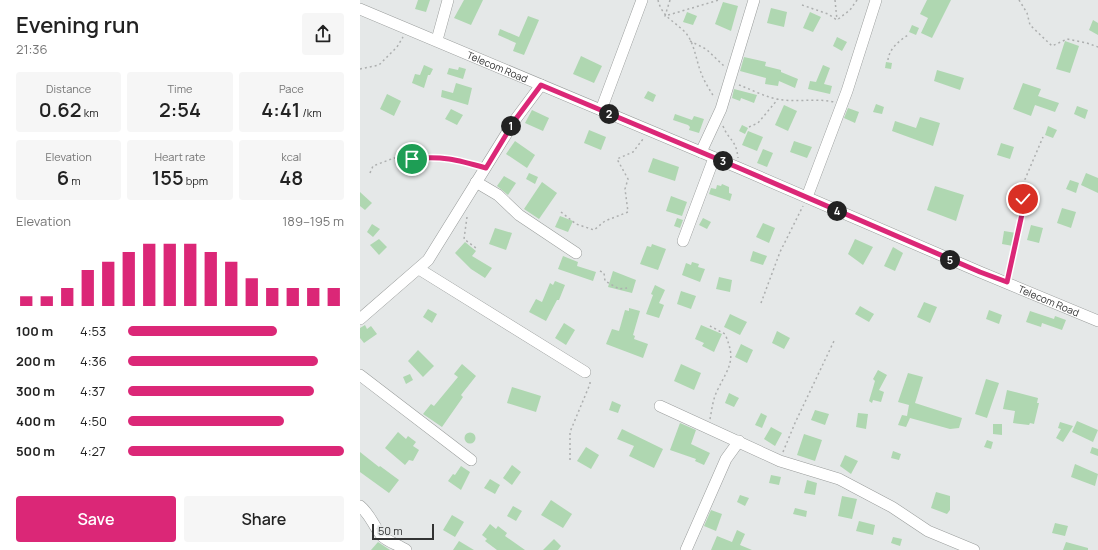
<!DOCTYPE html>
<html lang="en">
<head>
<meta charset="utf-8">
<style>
  :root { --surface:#fff; --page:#f6f6f6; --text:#222; --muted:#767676; --accent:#db2777 }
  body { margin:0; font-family:Manrope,sans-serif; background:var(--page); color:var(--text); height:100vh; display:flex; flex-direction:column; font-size:15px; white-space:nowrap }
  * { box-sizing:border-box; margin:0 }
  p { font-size:13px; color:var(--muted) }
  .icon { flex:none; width:22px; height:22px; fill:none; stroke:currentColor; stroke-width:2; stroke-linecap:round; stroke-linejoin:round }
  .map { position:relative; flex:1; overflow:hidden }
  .side { display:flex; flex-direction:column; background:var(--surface); width:360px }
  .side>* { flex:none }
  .scale { position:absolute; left:12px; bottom:10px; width:62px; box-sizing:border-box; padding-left:4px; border:2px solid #323333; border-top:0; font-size:11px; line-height:14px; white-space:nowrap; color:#323333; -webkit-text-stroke:3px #e5e8e8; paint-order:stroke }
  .pin { position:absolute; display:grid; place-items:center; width:34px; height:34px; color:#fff; margin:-17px; border:2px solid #fff; border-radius:50%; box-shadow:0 1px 4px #0007 }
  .km { position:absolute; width:20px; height:20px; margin:-10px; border-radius:50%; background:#222; color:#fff; font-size:11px; line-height:20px; text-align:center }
  .round { display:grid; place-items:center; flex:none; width:42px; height:42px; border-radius:4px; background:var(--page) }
  .summary { display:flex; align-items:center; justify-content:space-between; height:68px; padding:0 16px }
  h1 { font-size:22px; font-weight:600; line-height:30px }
  .stats { display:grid; grid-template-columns:repeat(3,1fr); gap:6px; height:68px; padding:4px 16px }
  .stats div { display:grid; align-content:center; border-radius:4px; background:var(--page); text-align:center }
  .stats b { font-size:20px; font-weight:600 }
  .stats small { font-size:11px; font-weight:400 }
  .stats p { font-size:11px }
  .chart { height:112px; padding:8px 16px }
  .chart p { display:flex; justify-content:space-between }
  .chart svg { width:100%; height:72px; margin-top:4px; stroke:var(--accent); stroke-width:6 }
  .primary-button { display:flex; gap:8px; margin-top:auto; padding:8px 16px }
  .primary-button a { flex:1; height:46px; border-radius:4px; background:var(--accent); color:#fff; font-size:16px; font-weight:600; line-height:46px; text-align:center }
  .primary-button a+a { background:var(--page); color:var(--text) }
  ul { padding:0 16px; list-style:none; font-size:13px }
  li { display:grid; grid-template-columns:64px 48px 1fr; align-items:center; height:30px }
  li i { height:10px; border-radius:5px; background:var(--accent) }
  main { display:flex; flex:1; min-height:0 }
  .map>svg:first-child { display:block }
  .building { fill:#afd7b1 }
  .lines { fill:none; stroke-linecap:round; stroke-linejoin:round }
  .minor-casing { stroke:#999c9b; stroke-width:12 }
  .path { stroke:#adafaf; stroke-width:1.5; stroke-dasharray:2 3; stroke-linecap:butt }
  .minor { stroke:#fff; stroke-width:11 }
  .route-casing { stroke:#fff; stroke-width:8 }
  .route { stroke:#db2777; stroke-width:5 }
  .labels { text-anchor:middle; stroke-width:3; stroke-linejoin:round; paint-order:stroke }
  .street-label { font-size:10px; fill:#323333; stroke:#e5e8e8 }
</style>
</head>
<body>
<main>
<section class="side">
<div class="summary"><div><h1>Evening run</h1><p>21:36</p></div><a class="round"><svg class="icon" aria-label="share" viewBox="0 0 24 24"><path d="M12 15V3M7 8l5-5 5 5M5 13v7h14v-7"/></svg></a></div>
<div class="stats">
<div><p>Distance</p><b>0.62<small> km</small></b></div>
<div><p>Time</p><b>2:54</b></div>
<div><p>Pace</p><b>4:41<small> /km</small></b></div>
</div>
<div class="stats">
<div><p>Elevation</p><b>6<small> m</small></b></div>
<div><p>Heart rate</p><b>155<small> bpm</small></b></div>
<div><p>kcal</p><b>48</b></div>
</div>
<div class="chart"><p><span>Elevation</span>189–195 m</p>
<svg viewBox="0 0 160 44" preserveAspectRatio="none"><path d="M5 44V38M15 44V38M25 44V33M35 44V22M45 44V17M55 44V11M65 44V6M75 44V6M85 44V6M95 44V11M105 44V17M115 44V27M125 44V33M135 44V33M145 44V33M155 44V33"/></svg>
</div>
<ul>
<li><b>100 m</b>4:53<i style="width:69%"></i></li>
<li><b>200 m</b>4:36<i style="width:88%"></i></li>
<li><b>300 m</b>4:37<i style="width:86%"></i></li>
<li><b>400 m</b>4:50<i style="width:72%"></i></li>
<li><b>500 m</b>4:27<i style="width:100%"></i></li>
</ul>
<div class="primary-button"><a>Save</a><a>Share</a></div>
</section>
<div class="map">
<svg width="738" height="550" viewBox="0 0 738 550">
  <rect width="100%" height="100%" fill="#e5e8e8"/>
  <!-- building -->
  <g class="building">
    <polygon points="58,0 70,0 66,12 55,9"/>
    <polygon points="104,0 123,0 111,25 94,18"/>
    <polygon points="567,0 591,0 572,38 561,33 568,18 560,14"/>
    <polygon points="363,2 378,6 371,31 355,24"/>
    <polygon points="411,8 427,12 424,27 407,23"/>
    <polygon points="327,12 337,16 333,25 323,22"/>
    <polygon points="450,12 461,17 453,32 443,28"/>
    <polygon points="168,16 179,20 164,55 153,51 156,43 138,35 140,29 159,37"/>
    <polygon points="733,20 738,23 738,35 729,30"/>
    <polygon points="552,25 559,28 556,35 549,32"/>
    <polygon points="477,37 487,42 482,51 473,46"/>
    <polygon points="705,41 719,46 710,73 696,69"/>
    <polygon points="221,56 242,66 234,83 213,74"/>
    <polygon points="384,57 406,62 405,66 421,70 421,72 438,79 435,88 419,81 418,86 405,84 406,78 380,71"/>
    <polygon points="526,62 532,63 531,69 525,68"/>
    <polygon points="64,65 73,69 70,75 68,75 64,88 52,83 55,74 60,75"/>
    <polygon points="463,65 470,68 464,84 472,86 470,94 448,89 450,81 456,82"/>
    <polygon points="99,67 106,69 103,79 87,74 89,68 98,70"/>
    <polygon points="577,70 604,78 600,90 574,81"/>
    <polygon points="96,83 112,88 108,105 81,97 82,90 93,93"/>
    <polygon points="663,83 681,89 678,96 699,103 695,112 675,105 671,116 653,109"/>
    <polygon points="374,89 397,95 394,103 381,98 380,101 372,98"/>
    <polygon points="288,91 296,95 293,102 284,98"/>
    <polygon points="27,94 41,101 34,116 20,109"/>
    <polygon points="516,104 524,107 522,114 513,112"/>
    <polygon points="424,105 437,111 428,131 415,125"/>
    <polygon points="717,106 728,110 725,119 714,114"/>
    <polygon points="488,108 499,112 495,123 484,118"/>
    <polygon points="91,109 103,115 97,125 85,119"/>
    <polygon points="172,110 189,118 183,131 165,123"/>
    <polygon points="315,114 332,120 334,116 344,119 339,133 329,130 330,127 328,125 313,120"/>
    <polygon points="560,117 580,123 573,146 532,131 535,121 556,128"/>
    <polygon points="382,125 388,128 385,134 379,131"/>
    <polygon points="688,126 697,130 693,138 685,135"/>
    <polygon points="229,130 246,137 241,150 224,143"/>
    <polygon points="388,131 403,137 397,151 382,145"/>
    <polygon points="155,141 175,155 167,168 146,154"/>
    <polygon points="434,141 452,147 447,158 430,152"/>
    <polygon points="641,143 654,147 650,159 637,155"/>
    <polygon points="403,149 413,153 407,167 397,163"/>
    <polygon points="293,158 319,167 315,181 288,172"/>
    <polygon points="169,173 178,177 175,184 166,179"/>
    <polygon points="726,173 738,178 738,193 721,185"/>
    <polygon points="144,176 156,183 148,195 137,186"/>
    <polygon points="710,180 719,183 716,193 706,189"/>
    <polygon points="182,182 197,193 179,219 164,209"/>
    <polygon points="362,184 369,187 369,193 372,194 370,201 349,194 351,188 356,189 357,185 361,186"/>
    <polygon points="575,186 604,195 596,221 567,210"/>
    <polygon points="0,192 12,203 5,210 0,206"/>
    <polygon points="311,196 327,202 322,216 306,211"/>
    <polygon points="702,208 716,212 711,228 697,223"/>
    <polygon points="200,216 213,221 208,232 195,227"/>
    <polygon points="317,218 323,220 320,228 314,226"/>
    <polygon points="343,218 351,222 347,229 339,225"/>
    <polygon points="403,223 415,228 409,243 396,237"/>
    <polygon points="12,224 20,229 13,237 7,232"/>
    <polygon points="671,225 683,228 679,243 667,240"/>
    <polygon points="135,228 152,233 146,250 129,244"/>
    <polygon points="644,231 656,233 653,246 642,244"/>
    <polygon points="19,239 27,247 19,255 10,245"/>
    <polygon points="495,239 513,247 503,265 488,254"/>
    <polygon points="105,242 116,251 112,256 132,268 125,278 111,269 95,253"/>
    <polygon points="292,244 306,249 298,270 280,264 287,246 291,247"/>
    <polygon points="533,247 543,253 535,271 524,266"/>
    <polygon points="393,251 407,256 403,265 390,261"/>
    <polygon points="203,256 218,262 217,266 236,272 233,281 198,269"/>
    <polygon points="332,262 339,264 338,267 345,269 340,282 322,275 326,263 331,265"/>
    <polygon points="253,271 276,280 272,293 248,287"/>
    <polygon points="359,277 372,280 370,292 356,289"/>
    <polygon points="195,281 205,285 199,300 197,300 186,321 169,312 176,299 182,302 190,283 193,285"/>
    <polygon points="295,285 305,290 299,303 304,305 299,318 286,314 293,295 291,294"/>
    <polygon points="321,291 336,296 331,309 317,304"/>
    <polygon points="564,302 577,307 570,323 557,317"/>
    <polygon points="500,306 514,314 509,322 495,314"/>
    <polygon points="269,308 280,311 273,335 275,336 274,339 288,344 283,358 246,344 252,329 259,331 265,310 269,311"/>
    <polygon points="68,309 77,314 72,323 63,317"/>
    <polygon points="629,310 642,315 639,324 626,319"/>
    <polygon points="670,311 694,319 695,316 706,320 702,330 682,323 681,327 666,322"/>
    <polygon points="370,314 387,322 380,335 364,327"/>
    <polygon points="204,323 215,330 206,345 195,338"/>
    <polygon points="5,325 7,329 11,326 17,334 4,343 0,338 0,328"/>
    <polygon points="341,325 362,334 354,352 342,346 344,343 335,339"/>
    <polygon points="417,331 430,338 424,349 412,343"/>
    <polygon points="381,344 393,350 387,363 375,357"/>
    <polygon points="58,350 74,366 63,377 48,361"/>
    <polygon points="102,364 116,376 101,395 103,397 82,427 63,414 71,404 74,406 98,377 94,374"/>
    <polygon points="321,364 341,373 334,390 314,381"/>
    <polygon points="518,370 527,375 519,390 524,392 521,402 513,400 512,403 509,401 515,381 513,379"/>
    <polygon points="548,373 563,377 555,403 602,418 599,428 590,429 550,418 546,427 538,425 542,415 547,416 549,405 538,402"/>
    <polygon points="50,374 53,380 46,384 43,377"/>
    <polygon points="626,379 639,383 627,418 615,414"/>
    <polygon points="152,387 181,396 176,412 147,403"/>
    <polygon points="647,390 678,398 677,403 679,403 674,424 670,423 669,425 653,423 655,411 643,409"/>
    <polygon points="369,393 379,398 374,407 365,403"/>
    <polygon points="252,401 261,405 258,413 249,410"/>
    <polygon points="455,410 469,414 465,425 451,420"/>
    <polygon points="401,413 407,416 402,428 395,425"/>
    <polygon points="498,413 508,414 506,429 496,427"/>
    <polygon points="717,421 738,430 733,442 712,432"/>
    <polygon points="700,422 713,426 703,442 696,438 701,429 698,428"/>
    <polygon points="320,423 336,430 331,444 350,453 344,465 335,461 336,459 310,450"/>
    <polygon points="633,424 642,424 642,435 633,434"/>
    <polygon points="411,427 422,433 415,446 404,439"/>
    <polygon points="262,429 303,449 294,468 269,456 274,446 257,439"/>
    <polygon points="38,432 46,439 48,436 56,442 53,446 59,450 53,461 49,460 45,465 25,448"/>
    <circle cx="110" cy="438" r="5.5"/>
    <polygon points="444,434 462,440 455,461 437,455"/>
    <polygon points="627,440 633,442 631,449 624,447"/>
    <polygon points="226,447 239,455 231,469 217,461"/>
    <polygon points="732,447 738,449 738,456 730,453"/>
    <polygon points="533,451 541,454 539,460 531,458"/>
    <polygon points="0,452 19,467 20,466 39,480 29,493 0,472"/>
    <polygon points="485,455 498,461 491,474 480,466"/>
    <polygon points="715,464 738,474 735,486 711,477"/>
    <polygon points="152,465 161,472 152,485 143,478"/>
    <polygon points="101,466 110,472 101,490 88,481 93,474 95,475"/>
    <polygon points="411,475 421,477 419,485 409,483"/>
    <polygon points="130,479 140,485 135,494 124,488"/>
    <polygon points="447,480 457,483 455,495 444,493"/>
    <polygon points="576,492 590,496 590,510 587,514 571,508"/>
    <polygon points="380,495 389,498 385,506 377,502"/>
    <polygon points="482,496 497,499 492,519 478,516"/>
    <polygon points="191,500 212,514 203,528 181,515"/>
    <polygon points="153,506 162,511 156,521 147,516"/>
    <polygon points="435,508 447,511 446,517 433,514"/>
    <polygon points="351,510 362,514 356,531 344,526"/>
    <polygon points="92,515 104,522 95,537 83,530"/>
    <polygon points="499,521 515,525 513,535 496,531"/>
    <polygon points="695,523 708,526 705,536 692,533"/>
    <polygon points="130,524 136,529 138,526 147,533 145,536 165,550 137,550 125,541 127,539 122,535"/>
    <polygon points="377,530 385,534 380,545 392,550 351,550 357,536 372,542"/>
    <polygon points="533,537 542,539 540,546 531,543"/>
    <polygon points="194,539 201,546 198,550 183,550"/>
    <polygon points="99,541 114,550 93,550"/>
    <polygon points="18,542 30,550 11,550"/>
    <polygon points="706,542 728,548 728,550 703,550"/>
  </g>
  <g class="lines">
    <defs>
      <g id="minor">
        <path id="s1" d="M0,9L379,168L620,272L738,321"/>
        <polyline points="77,40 88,0"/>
        <polyline points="241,110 282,0"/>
        <polyline points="341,152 361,109 394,0"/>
        <polyline points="116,182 138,195 159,215 216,253"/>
        <polyline points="447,197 487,91 516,0"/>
        <polyline points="323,241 354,158"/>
        <polyline points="59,269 225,372"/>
        <polyline points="0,319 68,260 155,120 181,85"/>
        <polyline points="0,375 111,460"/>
        <polyline points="300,406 420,461 479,479 532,507 568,531 614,550"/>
        <path d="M0,506C11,515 13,526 22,536C28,542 39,545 46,550"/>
        <polyline points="326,550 366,459 379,441"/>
      </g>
    </defs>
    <!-- minor casing -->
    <use href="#minor" class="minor-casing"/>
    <!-- path -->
    <g class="path">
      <path d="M298,0C302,17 314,21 325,32C335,43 336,62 342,75C345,83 350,90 354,97"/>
      <polyline points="310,0 305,16 359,0"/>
      <polyline points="475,0 477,20"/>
      <polyline points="659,0 667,13 670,25 692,46 707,39 727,43 738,47"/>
      <polyline points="442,5 468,14 477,20 490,10 497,0"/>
      <polyline points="330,41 346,49 364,66"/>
      <path d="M528,60C529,49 539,41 548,35"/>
      <polyline points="0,69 19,65 37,47 43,37"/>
      <path d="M379,85C393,90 408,99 424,100C441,102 457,98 474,102"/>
      <path d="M363,126C369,141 376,139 378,158"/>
      <polyline points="389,127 398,123 418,99"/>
      <polyline points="10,173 13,166 34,158 45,160 72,156 86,157 116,165"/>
      <polyline points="201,212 216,224 234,230 245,221 268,212 265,189 268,179 257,159 273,152 283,139"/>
      <polyline points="107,217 104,239 116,248"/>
      <polyline points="240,271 244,273 245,281 259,289 267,288"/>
      <polyline points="649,273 662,214 663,184 683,137"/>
      <polyline points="401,303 420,252 443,206"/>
      <path d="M350,419C352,409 353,398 358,389C370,365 376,360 365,334L350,326"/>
      <polyline points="423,452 435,423 474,341"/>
      <polyline points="210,460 210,432 230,384 230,380"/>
    </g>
    <!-- minor -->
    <use href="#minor" class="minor"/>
  </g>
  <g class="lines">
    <defs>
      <path id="route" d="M52,159C80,155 98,160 126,168L155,120L181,85L379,168L620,272L647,282L662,214L663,199"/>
    </defs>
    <!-- route casing -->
    <use href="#route" class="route-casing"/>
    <!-- route -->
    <use href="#route" class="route"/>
  </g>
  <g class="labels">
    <!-- street labels -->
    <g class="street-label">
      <text dy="4" stroke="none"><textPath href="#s1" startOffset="149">Telecom Road</textPath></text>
      <text dy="4" stroke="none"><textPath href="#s1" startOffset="748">Telecom Road</textPath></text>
    </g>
  </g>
</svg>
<div class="scale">50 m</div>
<div class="pin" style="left:52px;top:159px;background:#1e9e55"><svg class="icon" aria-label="arrive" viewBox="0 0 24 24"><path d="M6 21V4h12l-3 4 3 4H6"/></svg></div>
<div class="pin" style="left:663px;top:199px;background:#d93025"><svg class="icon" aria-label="check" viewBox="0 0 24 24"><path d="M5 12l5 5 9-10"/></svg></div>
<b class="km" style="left:151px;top:126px">1</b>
<b class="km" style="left:249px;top:114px">2</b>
<b class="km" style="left:363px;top:161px">3</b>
<b class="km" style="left:477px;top:211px">4</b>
<b class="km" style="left:590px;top:260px">5</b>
</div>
</main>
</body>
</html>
